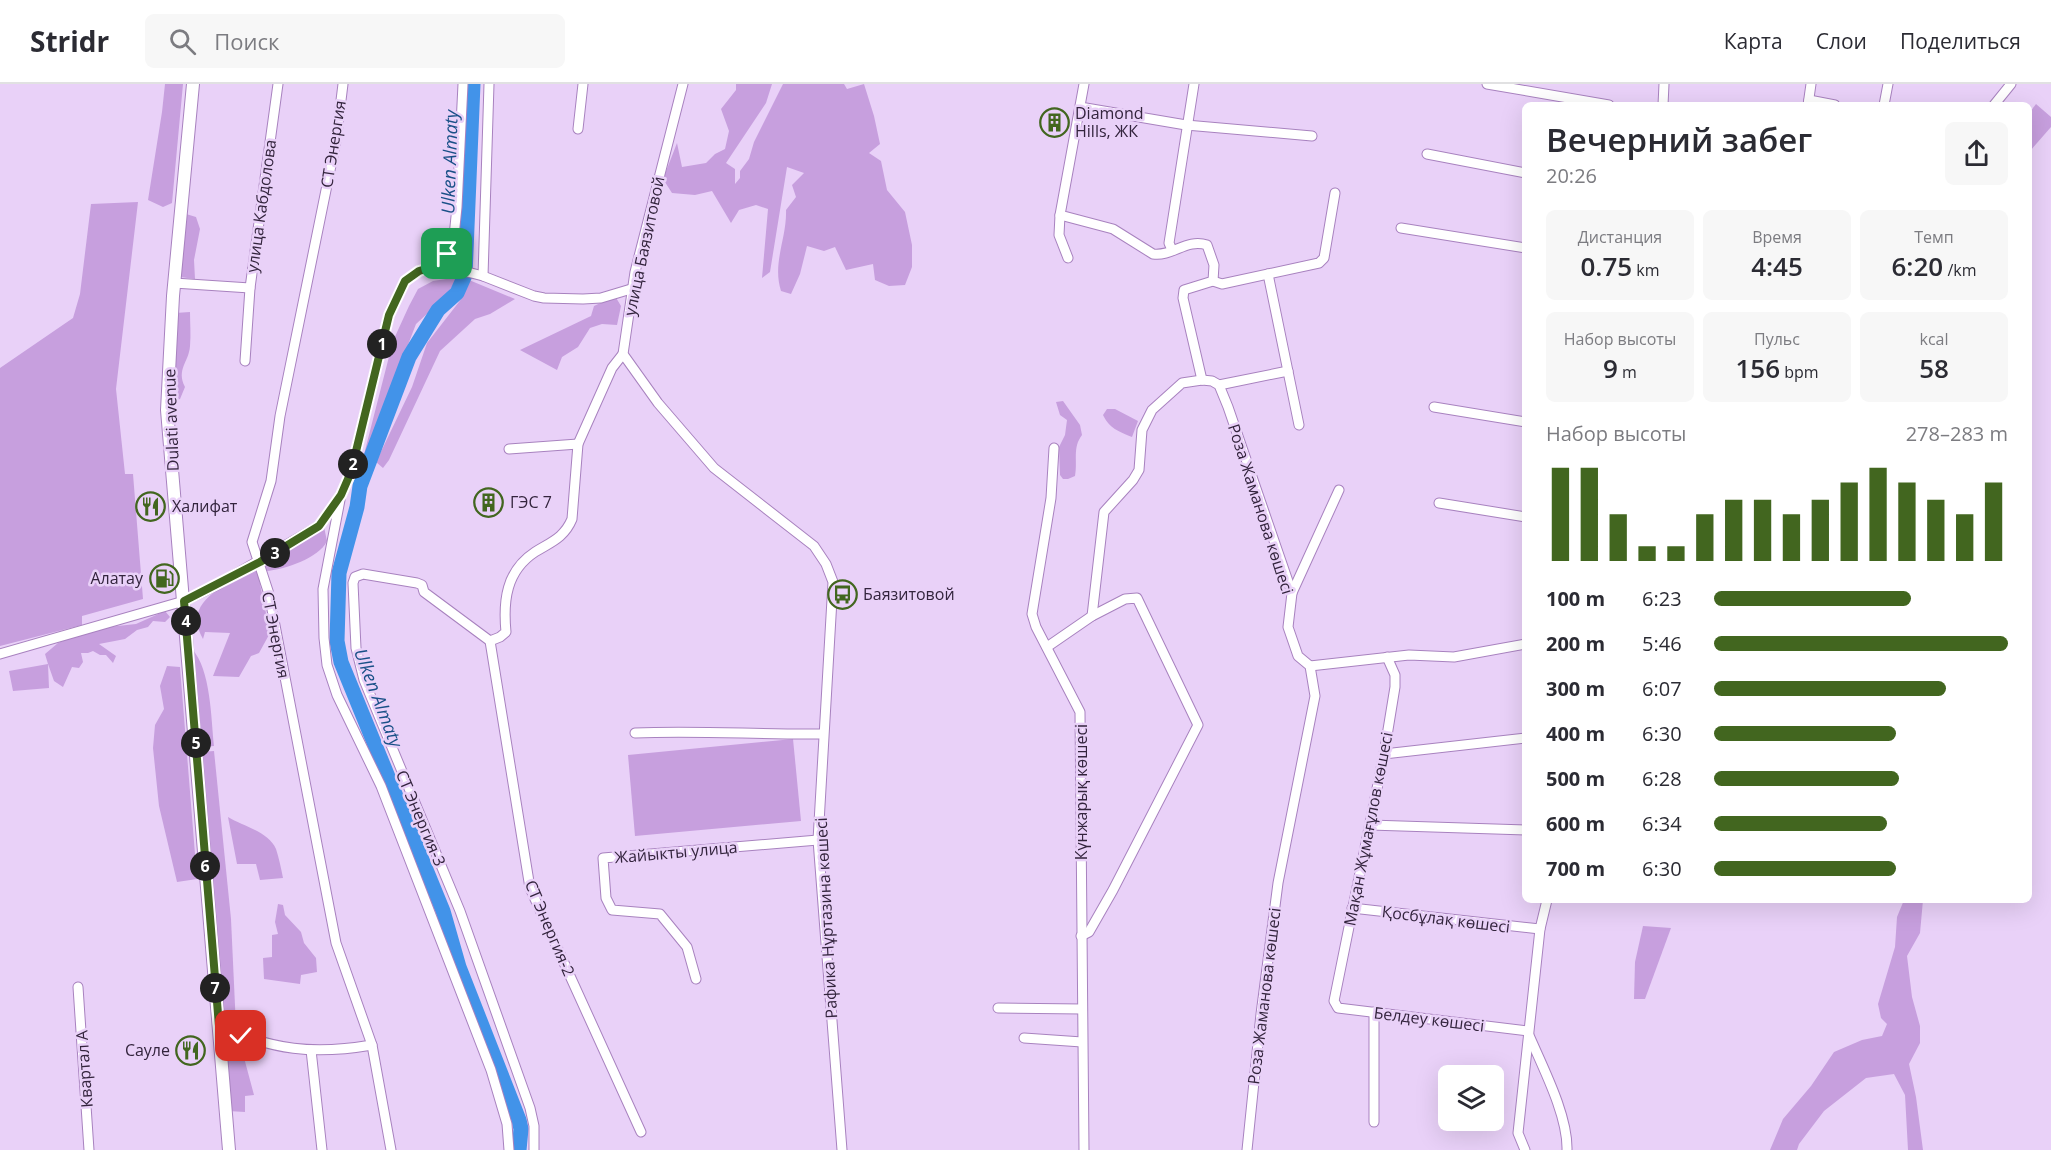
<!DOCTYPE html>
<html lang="ru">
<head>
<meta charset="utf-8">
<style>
  :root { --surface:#fff; --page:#f7f7f7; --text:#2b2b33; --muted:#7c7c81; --line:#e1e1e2; --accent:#42661f }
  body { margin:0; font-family:"Open Sans",sans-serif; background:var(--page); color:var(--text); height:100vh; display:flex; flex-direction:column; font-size:22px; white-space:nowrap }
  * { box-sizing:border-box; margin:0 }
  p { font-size:20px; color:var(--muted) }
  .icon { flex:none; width:33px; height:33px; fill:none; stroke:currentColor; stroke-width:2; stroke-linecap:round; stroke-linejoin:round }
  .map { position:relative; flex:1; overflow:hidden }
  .drawer { position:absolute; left:1522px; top:18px; width:510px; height:801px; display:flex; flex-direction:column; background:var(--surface); border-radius:9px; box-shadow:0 6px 24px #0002 }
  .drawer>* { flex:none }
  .buttons { position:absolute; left:1438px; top:981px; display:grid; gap:12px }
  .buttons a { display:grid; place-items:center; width:66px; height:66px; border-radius:9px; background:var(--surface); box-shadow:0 6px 24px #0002; font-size:30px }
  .pin { position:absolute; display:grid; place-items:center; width:51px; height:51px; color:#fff; margin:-26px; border-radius:12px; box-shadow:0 3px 9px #0006 }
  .km { position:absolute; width:30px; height:30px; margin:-15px; border-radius:50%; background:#222; color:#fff; font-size:16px; line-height:30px; text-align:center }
  .round { display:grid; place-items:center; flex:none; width:63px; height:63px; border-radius:9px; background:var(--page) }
  .overview { display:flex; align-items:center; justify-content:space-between; height:102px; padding:0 24px }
  h1 { font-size:33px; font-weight:600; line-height:45px }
  .metrics { display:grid; grid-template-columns:repeat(3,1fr); gap:9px; height:102px; padding:6px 24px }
  .metrics div { display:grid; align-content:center; border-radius:9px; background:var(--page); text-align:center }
  .metrics b { font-size:26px; font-weight:600 }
  .metrics small { font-size:16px; font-weight:400 }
  .metrics p { font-size:16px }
  .chart { height:168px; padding:12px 24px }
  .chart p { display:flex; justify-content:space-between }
  .chart svg { width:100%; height:108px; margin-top:6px; stroke:var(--accent); stroke-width:6 }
  ul { padding:0 24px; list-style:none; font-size:20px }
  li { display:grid; grid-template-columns:96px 72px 1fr; align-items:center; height:45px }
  li i { height:15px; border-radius:8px; background:var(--accent) }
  header { display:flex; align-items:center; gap:36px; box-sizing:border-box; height:84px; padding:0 30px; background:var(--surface); border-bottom:2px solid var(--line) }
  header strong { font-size:28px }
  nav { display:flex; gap:33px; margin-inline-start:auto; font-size:21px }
  .search { width:420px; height:54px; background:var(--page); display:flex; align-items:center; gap:15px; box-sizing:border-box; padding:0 21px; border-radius:9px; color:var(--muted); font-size:22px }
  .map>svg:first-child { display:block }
  .green { fill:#c79fde }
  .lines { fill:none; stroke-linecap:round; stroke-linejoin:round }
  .river { stroke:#4293e9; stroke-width:15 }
  .minor-casing { stroke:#a882bf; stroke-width:11 }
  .major-casing { stroke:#a882bf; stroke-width:14 }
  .minor { stroke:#fff; stroke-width:9 }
  .major { stroke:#fff; stroke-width:12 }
  .route-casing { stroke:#fff; stroke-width:12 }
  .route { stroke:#42661f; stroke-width:8 }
  .labels { text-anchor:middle; stroke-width:5; stroke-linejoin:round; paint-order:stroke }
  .poi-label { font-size:16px; fill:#33243d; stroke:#e9d1f8; text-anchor:start }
  .street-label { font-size:16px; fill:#33243d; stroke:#e9d1f8 }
  .water-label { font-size:18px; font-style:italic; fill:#195087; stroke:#e9d1f8 }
</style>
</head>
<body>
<header>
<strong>Stridr</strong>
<div class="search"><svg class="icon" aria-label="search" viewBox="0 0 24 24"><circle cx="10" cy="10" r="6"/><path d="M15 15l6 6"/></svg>Поиск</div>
<nav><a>Карта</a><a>Слои</a><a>Поделиться</a></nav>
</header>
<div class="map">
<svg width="2051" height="1066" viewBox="0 0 2051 1066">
  <rect width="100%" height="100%" fill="#e9d1f8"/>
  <!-- green -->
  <g class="green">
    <polygon points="165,0 183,0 172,119 163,123 148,116 162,28"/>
    <path d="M736,0H772L766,19L726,79L735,85V100L740,94V87L749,75L754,58L783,0H844L847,5L864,0L874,32L880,60L869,69L881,77L887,106L905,128L912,161V183L905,201L889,202L875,196L873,180L846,186L835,163L824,167L807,162L800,190L791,210L781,207C772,179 787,154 786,126L796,113L792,101L804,89L787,83L770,188L762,194L768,125L756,121L739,126L731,139L712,107L695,111L672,109L663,95L677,59L682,83L706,79L715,70L725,65L729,47L721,25L736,6Z"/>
    <polygon points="2036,20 2051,33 2051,43 2030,67 2030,28"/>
    <polygon points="138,118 116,305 125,390 133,390 143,515 82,532 82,541 0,562 0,284 73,234 80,210 91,120"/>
    <polygon points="186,130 196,133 200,145 194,176 195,195 180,193"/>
    <polygon points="459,193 445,213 416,240 360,386 393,257 409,222 418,205 433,197"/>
    <polygon points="469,196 515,215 490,230 475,235 440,267 389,376 383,384 376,378 412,303 427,259 462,214"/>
    <polygon points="615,212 621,222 617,241 602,240 590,244 578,263 562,273 557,286 520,266 591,232 594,222"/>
    <path d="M190,228C190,239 191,251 190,262C189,278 176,285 185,303L180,315L172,317L175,229Z"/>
    <path d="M1063,317L1080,341L1082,351C1072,364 1078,377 1075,392L1068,395H1063L1060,391L1059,363L1065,351L1067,336L1060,331L1056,318Z"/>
    <path d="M1107,325H1115L1138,337L1132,353C1118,347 1110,345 1103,331Z"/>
    <path d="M324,443L327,457C319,474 284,486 266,487L263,479Z"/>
    <path d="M257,485L270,549L259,569L251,572L239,593L213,592L230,549L205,548L203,555C180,516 230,499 257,485Z"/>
    <polygon points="165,527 170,533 165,538 153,537 148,543 137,546 125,555 99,560 116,572 113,579 106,571 100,571 93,567 88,569 81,569 83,578 79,584 72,583 63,603 54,597 48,580 49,604 13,607 9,587 48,580 45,570 58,559 77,551 108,543 136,540"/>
    <path d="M192,565C211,586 211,634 214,662L203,663Z"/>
    <polygon points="167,582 180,583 197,795 177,798 159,722 153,664 155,641 164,625 160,602"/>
    <polygon points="793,655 801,737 635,752 628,671"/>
    <polygon points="214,667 231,835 236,943 224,938 201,668"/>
    <path d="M228,733C243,742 269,748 276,765C279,774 281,784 283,794L260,796L256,780H237Z"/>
    <polygon points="1904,816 1923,816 1920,849 1907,872 1912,913 1920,942 1920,959 1909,980 1916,1013 1923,1066 1908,1066 1905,1011 1894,990 1866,994 1824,1027 1799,1060 1797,1066 1770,1066 1783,1035 1811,1002 1834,968 1862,956 1882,952 1887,940 1881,934 1878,920 1895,863 1897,833"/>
    <polygon points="278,820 283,821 285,831 301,848 304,859 316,874 317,888 301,891 300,900 264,895 263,874 272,873 272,851 278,850 275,838"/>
    <polygon points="1643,842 1671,844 1645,915 1634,915 1635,878"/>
    <polygon points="223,948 239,955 254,1011 245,1012 245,1028 228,1027"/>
  </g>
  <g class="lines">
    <!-- river -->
    <polyline class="river" points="473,0 465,191 457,209 438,226 409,273 360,402 357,423 339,489 337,557 341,578 443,827 459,883 519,1036 521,1045 519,1066"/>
    <defs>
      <g id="minor">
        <polyline points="343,0 336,57 280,332 271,397 252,458 269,510 336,859 372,961 391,1066"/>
        <polyline points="683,0 635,188 623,270 658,319 714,384 814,462 826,480 833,498 818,756 842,1066"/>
        <path d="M1084,0L1060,131L1113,145L1153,170C1172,173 1187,154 1207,161L1214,181L1213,197L1184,206L1183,214L1202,296"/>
        <polyline points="1487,0 1609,21"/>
        <polyline points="1809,16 1835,21"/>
        <polyline points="1663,21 1664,0"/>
        <polyline points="1808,21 1811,0"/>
        <polyline points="1884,21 1888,0"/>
        <polyline points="1994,21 2011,0"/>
        <polyline points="1080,23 1186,41 1312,52"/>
        <polyline points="578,45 583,0"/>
        <polyline points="1427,70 1526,89"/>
        <polyline points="1060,131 1059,151 1068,174"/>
        <polyline points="1401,144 1526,164"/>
        <polyline points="1172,166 1169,159 1194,0"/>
        <polyline points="443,183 454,152 457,123 463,0"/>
        <polyline points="1268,190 1299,341"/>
        <polyline points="483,192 489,0"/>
        <polyline points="1213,197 1222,200 1319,179 1324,174 1335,109"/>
        <polyline points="174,199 250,204"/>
        <polyline points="245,277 250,204 278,0"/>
        <polyline points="1219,301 1288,287"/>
        <polyline points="1434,323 1526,338"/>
        <polyline points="1054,364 1051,414 1032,530 1036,543 1080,628 1084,1066"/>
        <polyline points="509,365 578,360"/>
        <polyline points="340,416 323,505 324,554 327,581 337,611 381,702 491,986 507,1040 509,1066"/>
        <polyline points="1439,419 1526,433"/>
        <polyline points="1292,509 1339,406"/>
        <polyline points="1092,532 1104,428 1133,396 1139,386 1142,346 1152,326 1182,299 1202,296 1212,297 1219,301 1228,323 1292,509 1288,543 1298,572 1310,582 1315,612 1278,799 1261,930 1247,1066"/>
        <polyline points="490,557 530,804 641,1048"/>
        <polyline points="1047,563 1092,532 1125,515 1137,514 1198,641 1113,806 1089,848 1081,852"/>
        <polyline points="0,570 184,517 217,501 319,442 341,411 351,388 389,231 405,197 419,187 433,183 448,183 483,192 534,212 544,214 583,215 601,214 631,205"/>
        <polyline points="1387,573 1395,591 1395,603 1384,670 1334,917 1338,924 1528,947"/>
        <polyline points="1310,582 1409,571 1454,573 1526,560"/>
        <path d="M635,649C698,646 760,651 823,650"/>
        <polyline points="1384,670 1526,654"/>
        <polyline points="1370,741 1526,746"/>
        <polyline points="1352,824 1540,845"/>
        <polyline points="696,895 687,863 660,830 612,826 606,814 603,774 818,756"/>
        <polyline points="78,903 89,1066"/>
        <polyline points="998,924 1082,925"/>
        <polyline points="1374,928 1374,1038"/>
        <path d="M219,942C273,966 313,971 372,961"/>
        <path d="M1528,949C1542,982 1568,1031 1567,1066"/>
        <polyline points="1024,954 1082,958"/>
        <polyline points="311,966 322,1066"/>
        <path d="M534,1066V1042L530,1024L460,827L364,596L356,564L353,499L355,493L363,490L417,499L422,501L424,508L490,557L500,553L506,548C503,517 506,487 535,468C551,458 564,454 572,435L578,360L612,284L623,270"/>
        <polyline points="1525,1066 1518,1049 1540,845 1547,816"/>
      </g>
      <polyline id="major" points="193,0 173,212 167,326 229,1066"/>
    </defs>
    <!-- minor casing -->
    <use href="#minor" class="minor-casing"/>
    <!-- major casing -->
    <use href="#major" class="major-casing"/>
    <!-- minor -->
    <use href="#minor" class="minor"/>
    <!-- major -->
    <use href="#major" class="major"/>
  </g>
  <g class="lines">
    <defs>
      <polyline id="route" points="241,952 219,942 184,517 260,478 319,442 341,411 351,388 389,231 405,197 419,187 433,183 443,183 447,170"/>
    </defs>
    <!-- route casing -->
    <use href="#route" class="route-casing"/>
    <!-- route -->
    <use href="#route" class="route"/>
  </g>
  <!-- icons -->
  <defs>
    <symbol id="building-ring" viewBox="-11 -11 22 22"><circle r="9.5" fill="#e9d1f8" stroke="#42661f" stroke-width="1.5"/><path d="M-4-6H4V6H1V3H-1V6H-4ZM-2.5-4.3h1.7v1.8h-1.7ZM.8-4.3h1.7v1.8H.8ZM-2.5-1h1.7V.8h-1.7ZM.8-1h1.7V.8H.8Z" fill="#42661f"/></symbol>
    <symbol id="restaurant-ring" viewBox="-11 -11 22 22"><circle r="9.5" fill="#e9d1f8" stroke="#42661f" stroke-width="1.5"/><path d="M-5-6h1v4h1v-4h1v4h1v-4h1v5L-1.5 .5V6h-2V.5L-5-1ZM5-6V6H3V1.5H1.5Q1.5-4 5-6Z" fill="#42661f"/></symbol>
    <symbol id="fuel-ring" viewBox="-11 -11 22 22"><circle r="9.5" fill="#e9d1f8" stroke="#42661f" stroke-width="1.5"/><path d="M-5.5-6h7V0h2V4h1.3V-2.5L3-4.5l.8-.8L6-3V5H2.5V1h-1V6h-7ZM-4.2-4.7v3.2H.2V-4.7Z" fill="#42661f"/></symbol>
    <symbol id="bus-ring" viewBox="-11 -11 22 22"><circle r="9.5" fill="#e9d1f8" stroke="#42661f" stroke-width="1.5"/><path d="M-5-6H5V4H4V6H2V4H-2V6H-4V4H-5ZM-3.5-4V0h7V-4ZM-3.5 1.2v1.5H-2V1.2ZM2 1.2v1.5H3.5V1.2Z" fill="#42661f"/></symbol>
  </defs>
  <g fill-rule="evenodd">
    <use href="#building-ring" x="1038" y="22" width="33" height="33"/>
    <use href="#building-ring" x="472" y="402" width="33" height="33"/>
    <use href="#restaurant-ring" x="134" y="406" width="33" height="33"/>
    <use href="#fuel-ring" x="148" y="478" width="33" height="33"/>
    <use href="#bus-ring" x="826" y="494" width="33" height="33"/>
    <use href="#restaurant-ring" x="174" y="950" width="33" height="33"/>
  </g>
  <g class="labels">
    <!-- poi labels -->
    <g class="poi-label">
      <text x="1075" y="35">Diamond<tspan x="1075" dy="18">Hills, ЖК</tspan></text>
      <text x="510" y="424">ГЭС 7</text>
      <text x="172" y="428">Халифат</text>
      <text x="143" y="500" text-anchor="end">Алатау</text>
      <text x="863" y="516">Баязитовой</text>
      <text x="170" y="972" text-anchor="end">Сауле</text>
    </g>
    <!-- street labels -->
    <g class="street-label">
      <text transform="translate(333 60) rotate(-81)" y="6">СТ Энергия</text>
      <text transform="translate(261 122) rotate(-82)" y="6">улица Кабдолова</text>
      <text transform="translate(644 162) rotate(-78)" y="6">улица Баязитовой</text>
      <text transform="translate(171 336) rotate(-92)" y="6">Dulati avenue</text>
      <text transform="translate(1261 425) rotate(72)" y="6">Роза Жаманова көшесі</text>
      <text transform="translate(276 551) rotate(79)" y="6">СТ Энергия</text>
      <text transform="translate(1081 708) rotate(-90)" y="6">Күнжарық көшесі</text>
      <text transform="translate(421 734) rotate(67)" y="6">СТ Энергия-3</text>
      <text transform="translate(1368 745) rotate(-79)" y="6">Мақан Жұмағұлов көшесі</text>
      <text transform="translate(676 768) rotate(-5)" y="6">Жайыкты улица</text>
      <text transform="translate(826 834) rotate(-93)" y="6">Рафика Нұртазина көшесі</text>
      <text transform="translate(1446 835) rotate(7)" y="6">Қосбұлақ көшесі</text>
      <text transform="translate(550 844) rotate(67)" y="6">СТ Энергия-2</text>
      <text transform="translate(1264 912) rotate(-83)" y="6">Роза Жаманова көшесі</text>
      <text transform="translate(1429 935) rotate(7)" y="6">Белдеу көшесі</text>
      <text transform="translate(84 985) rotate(-94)" y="6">Квартал А</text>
    </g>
    <!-- water labels -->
    <g class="water-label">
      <text transform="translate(450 78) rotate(-88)" y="6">Ulken Almaty</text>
      <text transform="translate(378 614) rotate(69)" y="6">Ulken Almaty</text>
    </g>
  </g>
</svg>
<div class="buttons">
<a><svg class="icon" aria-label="layers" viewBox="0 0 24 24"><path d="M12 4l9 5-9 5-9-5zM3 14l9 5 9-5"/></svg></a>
</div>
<div class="pin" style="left:447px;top:170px;background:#1e9e55"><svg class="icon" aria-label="arrive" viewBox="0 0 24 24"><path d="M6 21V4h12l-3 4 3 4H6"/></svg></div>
<div class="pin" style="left:241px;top:952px;background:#d93025"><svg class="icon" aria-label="check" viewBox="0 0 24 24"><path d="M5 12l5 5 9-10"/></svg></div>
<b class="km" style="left:382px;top:260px">1</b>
<b class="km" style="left:353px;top:380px">2</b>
<b class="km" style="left:275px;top:469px">3</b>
<b class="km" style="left:186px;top:537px">4</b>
<b class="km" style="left:196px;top:659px">5</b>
<b class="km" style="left:205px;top:782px">6</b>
<b class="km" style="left:215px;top:904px">7</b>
<section class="drawer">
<div class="overview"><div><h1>Вечерний забег</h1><p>20:26</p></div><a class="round"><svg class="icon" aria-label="share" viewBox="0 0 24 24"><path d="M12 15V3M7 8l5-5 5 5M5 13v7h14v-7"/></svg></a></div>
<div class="metrics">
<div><p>Дистанция</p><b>0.75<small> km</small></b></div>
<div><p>Время</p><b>4:45</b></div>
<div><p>Темп</p><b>6:20<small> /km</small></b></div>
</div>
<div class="metrics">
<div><p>Набор высоты</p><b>9<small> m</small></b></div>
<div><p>Пульс</p><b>156<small> bpm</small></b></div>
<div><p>kcal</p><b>58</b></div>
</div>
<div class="chart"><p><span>Набор высоты</span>278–283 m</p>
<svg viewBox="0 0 160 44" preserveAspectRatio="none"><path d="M5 44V6M15 44V6M25 44V25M35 44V38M45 44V38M55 44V25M65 44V19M75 44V19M85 44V25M95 44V19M105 44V12M115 44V6M125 44V12M135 44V19M145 44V25M155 44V12"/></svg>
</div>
<ul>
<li><b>100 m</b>6:23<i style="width:67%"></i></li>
<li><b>200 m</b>5:46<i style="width:100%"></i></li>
<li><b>300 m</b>6:07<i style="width:79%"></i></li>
<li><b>400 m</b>6:30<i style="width:62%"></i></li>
<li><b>500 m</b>6:28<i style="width:63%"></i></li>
<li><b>600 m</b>6:34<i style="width:59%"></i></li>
<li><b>700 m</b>6:30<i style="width:62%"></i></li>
</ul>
</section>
</div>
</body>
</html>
